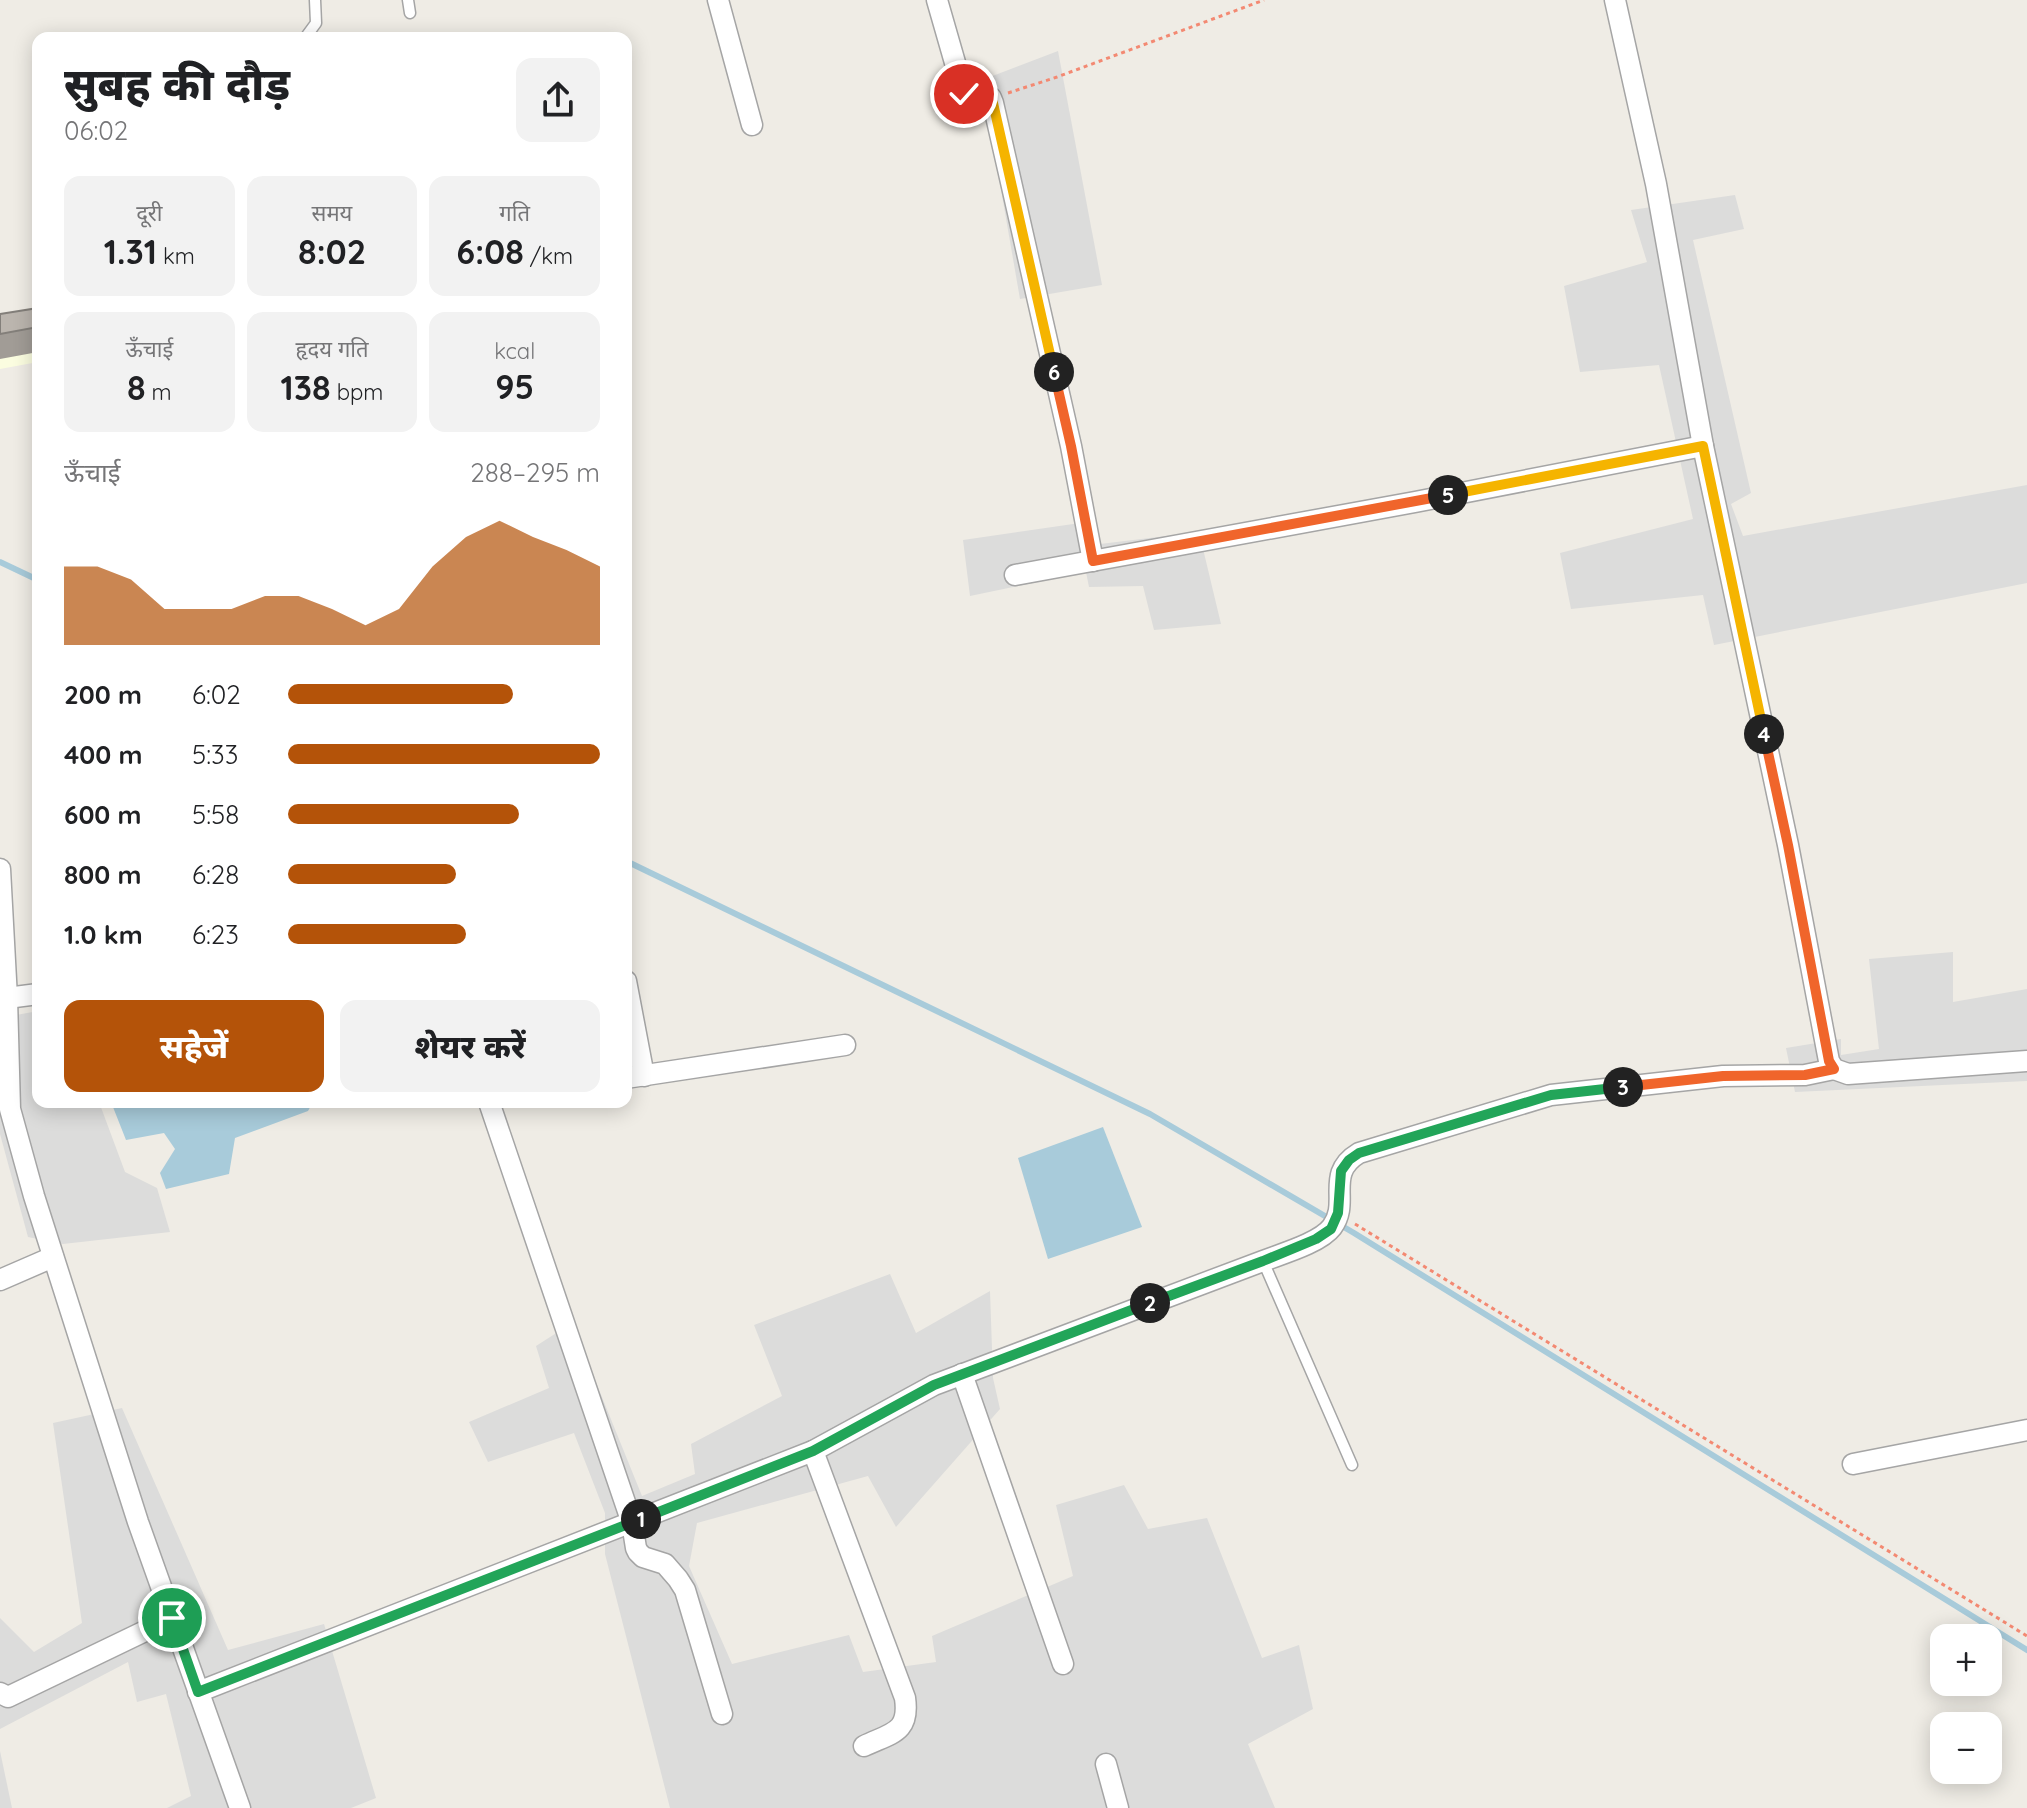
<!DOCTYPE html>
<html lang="hi">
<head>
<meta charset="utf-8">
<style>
  :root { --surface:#fff; --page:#f2f2f2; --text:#202124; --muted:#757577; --accent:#b45309 }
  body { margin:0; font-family:Quicksand,"Noto Sans Devanagari",sans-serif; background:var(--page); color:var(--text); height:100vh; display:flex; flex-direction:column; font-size:30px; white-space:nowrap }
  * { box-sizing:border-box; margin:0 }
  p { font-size:26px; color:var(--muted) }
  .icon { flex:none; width:44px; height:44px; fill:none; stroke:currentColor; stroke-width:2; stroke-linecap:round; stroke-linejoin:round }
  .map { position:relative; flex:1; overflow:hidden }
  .details { position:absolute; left:32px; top:32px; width:600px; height:1076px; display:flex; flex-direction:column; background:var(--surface); border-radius:16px; box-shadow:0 4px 20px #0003 }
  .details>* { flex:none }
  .buttons { position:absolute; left:1930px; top:1624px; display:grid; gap:16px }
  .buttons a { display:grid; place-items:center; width:72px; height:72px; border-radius:16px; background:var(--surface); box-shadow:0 4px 20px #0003; font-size:40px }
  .pin { position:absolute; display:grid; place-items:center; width:68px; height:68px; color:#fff; margin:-34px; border:4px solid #fff; border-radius:50%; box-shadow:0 2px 8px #0007 }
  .km { position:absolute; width:40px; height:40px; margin:-20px; border-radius:50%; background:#222; color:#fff; font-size:22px; line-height:40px; text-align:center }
  .round { display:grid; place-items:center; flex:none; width:84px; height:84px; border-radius:16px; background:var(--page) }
  .headline { display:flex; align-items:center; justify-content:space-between; height:136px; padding:0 32px }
  h1 { font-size:44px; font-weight:800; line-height:60px }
  .metrics { display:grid; grid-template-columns:repeat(3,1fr); gap:12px; height:136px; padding:8px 32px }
  .metrics div { display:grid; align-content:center; border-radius:16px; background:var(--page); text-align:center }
  .metrics b { font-size:34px; font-weight:800 }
  .metrics small { font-size:22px; font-weight:400 }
  .metrics p { font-size:22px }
  .chart { height:224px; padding:16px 32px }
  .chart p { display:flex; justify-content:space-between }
  .chart svg { width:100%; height:144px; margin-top:8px; fill:var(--accent); opacity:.7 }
  .primary-button { display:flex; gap:16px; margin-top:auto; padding:16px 32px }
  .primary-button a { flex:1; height:92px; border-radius:16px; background:var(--accent); color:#fff; font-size:32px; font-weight:800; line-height:92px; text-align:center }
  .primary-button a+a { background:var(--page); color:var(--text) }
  ul { padding:0 32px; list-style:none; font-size:26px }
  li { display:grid; grid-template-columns:128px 96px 1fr; align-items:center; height:60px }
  li i { height:20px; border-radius:10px; background:var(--accent) }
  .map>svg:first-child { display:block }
  .residential { fill:#dcdcdb }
  .education { fill:#fbfde0 }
  .water { fill:#a8cbda }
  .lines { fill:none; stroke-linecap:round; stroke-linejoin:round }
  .stream { stroke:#a8cbda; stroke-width:6 }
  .service-casing { stroke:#a5a5a5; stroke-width:13 }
  .minor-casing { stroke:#a5a5a5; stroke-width:23 }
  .path { stroke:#f38972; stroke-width:3; stroke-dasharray:4 4; stroke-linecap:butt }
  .service { stroke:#fff; stroke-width:10 }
  .minor { stroke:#fff; stroke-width:20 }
  .wall { fill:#a19c96 }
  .building { fill:#bbb5ae; stroke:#837f7a; stroke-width:2 }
  .split-1-casing { stroke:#fff; stroke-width:16 }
  .split-2-casing { stroke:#fff; stroke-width:16 }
  .split-3-casing { stroke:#fff; stroke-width:16 }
  .split-4-casing { stroke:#fff; stroke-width:16 }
  .split-5-casing { stroke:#fff; stroke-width:16 }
  .split-6-casing { stroke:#fff; stroke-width:16 }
  .split-7-casing { stroke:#fff; stroke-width:16 }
  .split-1 { stroke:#22a559; stroke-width:10 }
  .split-2 { stroke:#22a559; stroke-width:10 }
  .split-3 { stroke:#22a559; stroke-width:10 }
  .split-4 { stroke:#f0652b; stroke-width:10 }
  .split-5 { stroke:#f5b400; stroke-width:10 }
  .split-6 { stroke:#f0652b; stroke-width:10 }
  .split-7 { stroke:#f5b400; stroke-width:10 }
</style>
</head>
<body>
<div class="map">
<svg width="2027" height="1808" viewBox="0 0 2027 1808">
  <rect width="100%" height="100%" fill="#efece5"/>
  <!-- residential -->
  <g class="residential">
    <polygon points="1058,51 1102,285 1020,299 982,80"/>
    <polygon points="1735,195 1744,229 1693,240 1751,493 1731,504 1743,536 2027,485 2027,583 1714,645 1703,595 1571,609 1560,553 1693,519 1659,365 1580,372 1564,286 1647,262 1631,210"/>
    <polygon points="1094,521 1100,544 1199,532 1221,624 1154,630 1143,586 1089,587 1086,572 970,596 963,540"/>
    <polygon points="1953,952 1953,1002 2027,989 2027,1081 1795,1092 1786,1048 1841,1039 1841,1055 1879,1049 1869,959"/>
    <polygon points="38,1011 38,1102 99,1102 125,1172 157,1188 170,1232 63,1244 28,1237 0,1134 0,1018"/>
    <polygon points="890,1274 916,1333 990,1291 993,1378 1000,1409 896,1527 868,1476 697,1523 689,1566 732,1664 849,1635 863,1672 936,1662 932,1636 1073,1576 1056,1505 1124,1485 1148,1529 1207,1518 1262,1658 1299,1645 1313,1709 1248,1744 1275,1808 670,1808 605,1554 605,1513 574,1433 488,1462 469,1422 549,1388 536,1346 572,1323 642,1496 695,1474 691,1444 782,1396 754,1325"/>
    <polygon points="122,1408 228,1650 324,1624 376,1798 351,1808 167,1808 191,1796 166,1694 137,1702 128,1662 0,1729 0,1618 34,1652 82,1623 53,1423"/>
    <polygon points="0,1751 12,1808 0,1808"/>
  </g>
  <!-- education -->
  <polygon class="education" points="38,321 38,362 0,369 0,328"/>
  <!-- water -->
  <g class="water">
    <polygon points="111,1102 313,1102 308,1111 235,1138 229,1174 166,1189 160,1173 175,1149 164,1133 126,1140"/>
    <polygon points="1103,1127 1142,1227 1048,1259 1018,1158"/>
  </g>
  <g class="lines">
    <!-- stream -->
    <g class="stream">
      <polyline points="0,562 38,580"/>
      <polyline points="626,861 1150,1114 1354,1233 2027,1650"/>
    </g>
    <defs>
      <g id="service">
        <polyline points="408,0 410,13"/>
        <polyline points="305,38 316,23 315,0"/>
        <polyline points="1263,1261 1352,1465"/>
      </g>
      <g id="minor">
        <polyline points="718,0 752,125"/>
        <path d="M937,0L964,94C973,105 979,95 991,98L993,103L1071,446L1093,561"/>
        <polyline points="1615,0 1656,184 1703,446 1788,845 1829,1061 1834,1069 1848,1074 2027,1061"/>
        <polyline points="1015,575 1415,502 1703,446"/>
        <polyline points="0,869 7,998 10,1109 34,1196 138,1522 240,1808"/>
        <polyline points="626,981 644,1076"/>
        <polyline points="7,998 38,994"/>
        <polyline points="626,1078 845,1045"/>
        <polyline points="489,1102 632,1523 636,1548 638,1552 643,1557 665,1564 678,1579 685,1590 722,1714"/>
        <polyline points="0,1280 53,1257"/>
        <polyline points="962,1374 1063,1664"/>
        <path d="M813,1451L905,1698C910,1733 891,1733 864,1746"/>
        <polyline points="1853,1464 2027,1430"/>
        <path d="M198,1692L813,1451L934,1385L1263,1261C1281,1254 1320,1243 1332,1227C1351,1202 1324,1174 1359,1153L1551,1095L1723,1076L1805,1075L1834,1069"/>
        <polyline points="0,1693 8,1697 172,1618"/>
        <polyline points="1106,1764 1118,1808"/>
      </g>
    </defs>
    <!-- service casing -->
    <use href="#service" class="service-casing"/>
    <!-- minor casing -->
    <use href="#minor" class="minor-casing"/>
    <!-- path -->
    <g class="path">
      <polyline points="1008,93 1057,77 1264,0"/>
      <polyline points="1355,1224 2027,1636"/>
    </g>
    <!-- service -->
    <use href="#service" class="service"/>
    <!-- minor -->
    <use href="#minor" class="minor"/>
  </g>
  <!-- wall -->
  <polygon class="wall" points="38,308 38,352 0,359 0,314"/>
  <!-- building -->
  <polygon class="building" points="38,308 38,327 0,334 0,314"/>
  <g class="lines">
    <defs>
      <polyline id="split-1" points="172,1618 198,1692 641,1519"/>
      <polyline id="split-2" points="641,1519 813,1451 934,1385 1150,1303"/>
      <polyline id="split-3" points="1150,1303 1263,1261 1316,1239 1331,1229 1338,1213 1341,1171 1349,1160 1359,1153 1551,1095 1623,1087"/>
      <polyline id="split-4" points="1623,1087 1723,1076 1805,1075 1834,1069 1829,1061 1788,845 1764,734"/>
      <polyline id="split-5" points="1448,495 1703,446 1764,734"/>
      <polyline id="split-6" points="1054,372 1071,446 1093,561 1448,495"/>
      <path id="split-7" d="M964,94C973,105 980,95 991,98L993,103L1054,372"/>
    </defs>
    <!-- split-1 casing -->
    <use href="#split-1" class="split-1-casing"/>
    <!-- split-2 casing -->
    <use href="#split-2" class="split-2-casing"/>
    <!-- split-3 casing -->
    <use href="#split-3" class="split-3-casing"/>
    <!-- split-4 casing -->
    <use href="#split-4" class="split-4-casing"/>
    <!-- split-5 casing -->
    <use href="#split-5" class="split-5-casing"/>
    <!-- split-6 casing -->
    <use href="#split-6" class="split-6-casing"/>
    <!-- split-7 casing -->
    <use href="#split-7" class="split-7-casing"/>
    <!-- split-1 -->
    <use href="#split-1" class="split-1"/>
    <!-- split-2 -->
    <use href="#split-2" class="split-2"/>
    <!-- split-3 -->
    <use href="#split-3" class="split-3"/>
    <!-- split-4 -->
    <use href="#split-4" class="split-4"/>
    <!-- split-5 -->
    <use href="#split-5" class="split-5"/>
    <!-- split-6 -->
    <use href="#split-6" class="split-6"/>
    <!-- split-7 -->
    <use href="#split-7" class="split-7"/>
  </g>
</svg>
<div class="buttons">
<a>+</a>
<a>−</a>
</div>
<div class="pin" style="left:172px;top:1618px;background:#1e9e55"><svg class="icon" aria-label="arrive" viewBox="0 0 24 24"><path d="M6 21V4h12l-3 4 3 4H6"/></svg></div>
<div class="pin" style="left:964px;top:94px;background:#d93025"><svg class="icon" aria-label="check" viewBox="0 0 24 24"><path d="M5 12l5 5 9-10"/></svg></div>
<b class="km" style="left:641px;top:1519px">1</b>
<b class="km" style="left:1150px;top:1303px">2</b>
<b class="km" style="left:1623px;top:1087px">3</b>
<b class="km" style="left:1764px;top:734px">4</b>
<b class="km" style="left:1448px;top:495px">5</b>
<b class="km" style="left:1054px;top:372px">6</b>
<section class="details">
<div class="headline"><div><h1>सुबह की दौड़</h1><p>06:02</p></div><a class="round"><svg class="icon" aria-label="share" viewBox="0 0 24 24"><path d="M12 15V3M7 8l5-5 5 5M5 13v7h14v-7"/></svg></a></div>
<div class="metrics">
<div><p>दूरी</p><b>1.31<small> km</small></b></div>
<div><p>समय</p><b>8:02</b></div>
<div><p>गति</p><b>6:08<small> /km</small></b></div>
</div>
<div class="metrics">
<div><p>ऊँचाई</p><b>8<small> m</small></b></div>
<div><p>हृदय गति</p><b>138<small> bpm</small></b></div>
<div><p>kcal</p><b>95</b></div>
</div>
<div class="chart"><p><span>ऊँचाई</span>288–295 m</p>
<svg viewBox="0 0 160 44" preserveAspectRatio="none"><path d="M0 44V20L10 20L20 24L30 33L40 33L50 33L60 29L70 29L80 33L90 38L100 33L110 20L120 11L130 6L140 11L150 15L160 20V44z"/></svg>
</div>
<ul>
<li><b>200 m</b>6:02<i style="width:72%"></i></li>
<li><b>400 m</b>5:33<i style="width:100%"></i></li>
<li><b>600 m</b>5:58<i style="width:74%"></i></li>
<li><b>800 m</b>6:28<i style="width:54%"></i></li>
<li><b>1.0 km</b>6:23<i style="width:57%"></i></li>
</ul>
<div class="primary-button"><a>सहेजें</a><a>शेयर करें</a></div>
</section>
</div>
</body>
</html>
